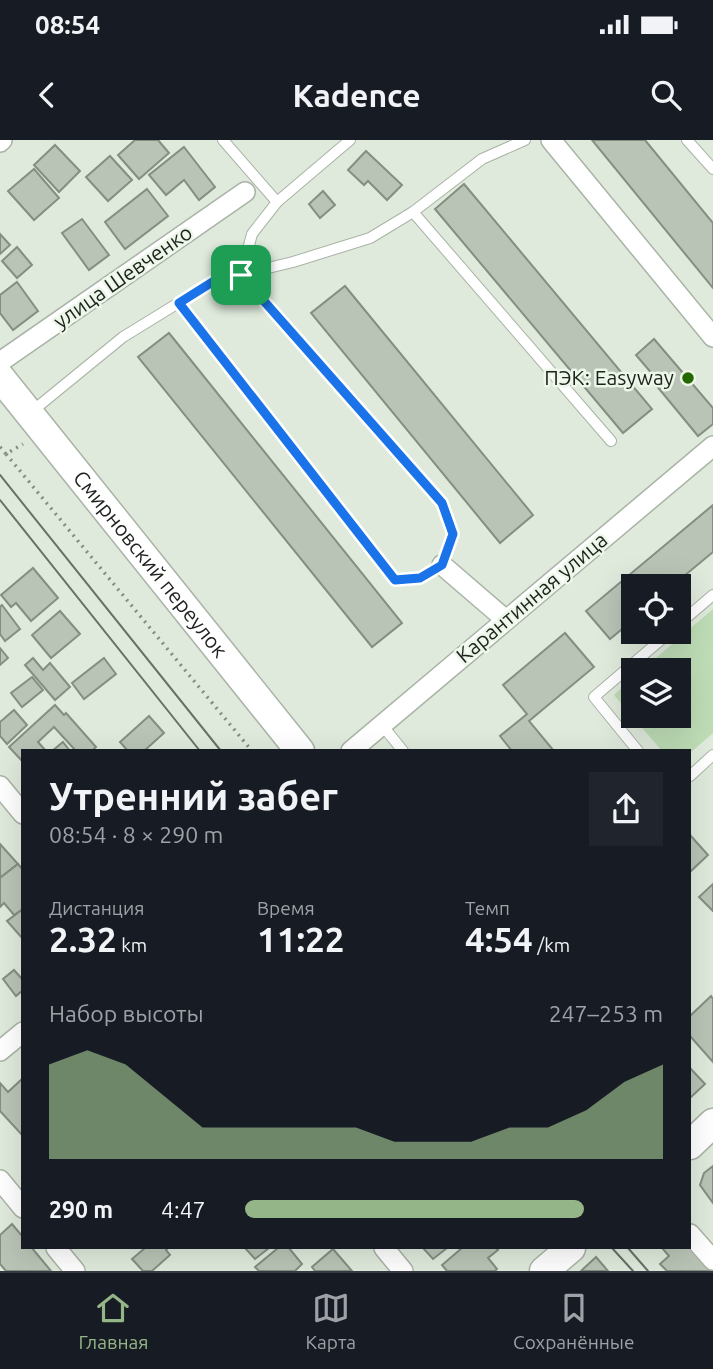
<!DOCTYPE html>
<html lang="ru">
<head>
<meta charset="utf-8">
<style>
  :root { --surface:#171b24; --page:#20242c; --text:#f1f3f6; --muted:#9ea1a6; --line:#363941; --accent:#94b587 }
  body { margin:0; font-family:Ubuntu,sans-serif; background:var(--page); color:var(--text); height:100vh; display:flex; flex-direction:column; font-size:26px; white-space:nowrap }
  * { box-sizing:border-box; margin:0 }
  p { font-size:23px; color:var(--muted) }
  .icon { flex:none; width:38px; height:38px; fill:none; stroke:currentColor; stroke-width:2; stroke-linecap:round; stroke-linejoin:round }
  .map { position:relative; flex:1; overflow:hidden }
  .details { position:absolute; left:21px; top:609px; width:670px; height:500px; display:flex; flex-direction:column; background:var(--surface); border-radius:0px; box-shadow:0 7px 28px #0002 }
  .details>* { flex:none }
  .buttons { position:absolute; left:621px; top:434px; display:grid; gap:14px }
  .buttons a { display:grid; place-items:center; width:70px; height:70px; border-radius:0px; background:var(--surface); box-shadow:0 7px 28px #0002; font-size:35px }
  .pin { position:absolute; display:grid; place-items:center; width:60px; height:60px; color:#fff; margin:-30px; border-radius:14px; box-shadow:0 4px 10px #0006 }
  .round { display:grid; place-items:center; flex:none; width:74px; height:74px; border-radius:0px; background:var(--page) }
  .overview { display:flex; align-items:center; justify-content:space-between; height:119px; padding:0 28px }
  h1 { font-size:38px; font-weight:700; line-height:52px }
  .figures { display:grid; grid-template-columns:repeat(3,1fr); gap:10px; height:119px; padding:7px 28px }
  .figures div { display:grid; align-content:center }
  .figures b { font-size:35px; font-weight:700 }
  .figures small { font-size:19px; font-weight:400 }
  .figures p { font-size:19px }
  .chart { height:196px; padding:14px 28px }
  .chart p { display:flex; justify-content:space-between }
  .chart svg { width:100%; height:126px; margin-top:7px; fill:var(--accent); opacity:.7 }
  ul { padding:0 28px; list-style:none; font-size:23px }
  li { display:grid; grid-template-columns:112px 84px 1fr; align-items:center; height:52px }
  li i { height:18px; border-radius:9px; background:var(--accent) }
  .status { display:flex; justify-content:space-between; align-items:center; height:49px; padding:0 35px; background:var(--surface); direction:ltr }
  .status svg { height:19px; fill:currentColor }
  header { display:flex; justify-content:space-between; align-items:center; height:91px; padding:0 28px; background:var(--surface); font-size:32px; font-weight:700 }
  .tab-bar { display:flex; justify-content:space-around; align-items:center; height:98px; border-top:2px solid var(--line); background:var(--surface); font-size:19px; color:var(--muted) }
  .tab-bar a { display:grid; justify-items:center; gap:4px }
  .tab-bar .active { color:var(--accent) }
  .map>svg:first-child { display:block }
  .green { fill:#beddb6 }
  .building { fill:#b9c4b6; stroke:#848e81; stroke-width:2 }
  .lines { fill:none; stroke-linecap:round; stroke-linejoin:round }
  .lane-casing { stroke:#a9b3a6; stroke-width:12 }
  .street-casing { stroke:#a9b3a6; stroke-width:22 }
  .secondary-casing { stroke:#a9b3a6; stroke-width:31 }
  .path { stroke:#858c82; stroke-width:3.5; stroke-dasharray:2 5; stroke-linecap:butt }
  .lane { stroke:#fff; stroke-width:10 }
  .street { stroke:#fff; stroke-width:19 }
  .secondary { stroke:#fff; stroke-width:28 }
  .tram { stroke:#697068; stroke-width:2 }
  .route-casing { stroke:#fff; stroke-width:14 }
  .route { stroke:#1a73e8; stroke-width:9 }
  .poi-dot { fill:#236900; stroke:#ecf7e9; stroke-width:2.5 }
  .labels { text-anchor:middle; stroke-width:5; stroke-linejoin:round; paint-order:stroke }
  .street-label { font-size:21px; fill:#1d211c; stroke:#ecf7e9 }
  .poi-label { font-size:21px; fill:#1d211c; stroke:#ecf7e9; text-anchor:end }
</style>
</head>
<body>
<div class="status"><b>08:54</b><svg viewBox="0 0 49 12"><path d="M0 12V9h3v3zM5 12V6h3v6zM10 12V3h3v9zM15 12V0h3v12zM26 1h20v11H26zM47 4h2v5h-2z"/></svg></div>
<header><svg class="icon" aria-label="back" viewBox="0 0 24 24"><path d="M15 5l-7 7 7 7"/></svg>Kadence<svg class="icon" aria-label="search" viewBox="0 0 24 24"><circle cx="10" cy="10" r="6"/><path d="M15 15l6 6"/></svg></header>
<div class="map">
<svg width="713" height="1131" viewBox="0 0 713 1131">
  <rect width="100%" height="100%" fill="#dfeadc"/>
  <!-- green -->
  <polygon class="green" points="713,469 713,593 690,613 690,611 662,611 614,555 633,537 634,576 679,576 679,530 642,530"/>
  <!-- building -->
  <g class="building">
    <polygon points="135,0 158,0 169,13 139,39 118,15"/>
    <polygon points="592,0 645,0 713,83 713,148"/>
    <polygon points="55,5 80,31 59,52 34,25"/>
    <polygon points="184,7 215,47 199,60 184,40 166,55 149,35"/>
    <polygon points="366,11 402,45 387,60 368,41 364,45 348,30"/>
    <polygon points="110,16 132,40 108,61 86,37"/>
    <polygon points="34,29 59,58 34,80 8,51"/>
    <polygon points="464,44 652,269 623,293 435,69"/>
    <polygon points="147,49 168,76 125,109 105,82"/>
    <polygon points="323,51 335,65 320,78 309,64"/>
    <polygon points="82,79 109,115 89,130 62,93"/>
    <polygon points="0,94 10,105 0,114"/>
    <polygon points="17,107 32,125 17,138 2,121"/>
    <polygon points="17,142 38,171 13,190 0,173 0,155"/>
    <polygon points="345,146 533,375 500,403 311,173"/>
    <polygon points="169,193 402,483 372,507 138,217"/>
    <polygon points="654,199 713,268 713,284 698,296 651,239 654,236 636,215"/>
    <polygon points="713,365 713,412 672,446 634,446 634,479 610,499 586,471"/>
    <polygon points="33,428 58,458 31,481 16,463 11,467 1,455"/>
    <polygon points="2,465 20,489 5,501 0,494 0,467"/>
    <polygon points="60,471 80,494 51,518 32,495"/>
    <polygon points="565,493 594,527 529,581 554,611 512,611 500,596 527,574 503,545"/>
    <polygon points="0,508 8,518 0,525"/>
    <polygon points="33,518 43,530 50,523 70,547 55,560 25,525"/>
    <polygon points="104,518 116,534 84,559 72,543"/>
    <polygon points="32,537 43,550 22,567 11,553"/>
    <polygon points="55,565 64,575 66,573 96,607 92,611 76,611 54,587 38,602 46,611 23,611 23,622 9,607"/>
    <polygon points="14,570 27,585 7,604 0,596 0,582"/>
    <polygon points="149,576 164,593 144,611 128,611 120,602"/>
    <polygon points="63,602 70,611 52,611"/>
    <polygon points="690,695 708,715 691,731 690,730"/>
    <polygon points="0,704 18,724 0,738"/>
    <polygon points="18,724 23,730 23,769 14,775 4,763 0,767 0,738"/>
    <polygon points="713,744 713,771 699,757"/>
    <polygon points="23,769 23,799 7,781"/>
    <polygon points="14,830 23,840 23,850 16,856 3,839"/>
    <polygon points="711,856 713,859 713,922 690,896 690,876"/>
    <polygon points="690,928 705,944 690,958"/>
    <polygon points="22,939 23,940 23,996 0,971 0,943 8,952"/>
    <polygon points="713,1026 713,1063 700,1045 704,1033"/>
    <polygon points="12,1084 23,1097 23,1108 32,1108 51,1131 6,1131 0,1124 0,1095"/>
    <polygon points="145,1108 168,1108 166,1110 170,1115 152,1131 143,1131 132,1119"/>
    <polygon points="245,1108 269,1108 255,1119"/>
    <polygon points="278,1108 289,1108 302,1124 295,1131 259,1131 255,1127"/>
    <polygon points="423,1108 447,1108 433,1119"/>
    <polygon points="462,1108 496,1108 498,1110 488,1118 497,1129 495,1131 447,1131 442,1125"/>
    <polygon points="662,1108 690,1108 713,1129 713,1131 667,1131 660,1124 669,1116"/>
    <polygon points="333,1109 352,1131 315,1131 312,1127"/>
    <polygon points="596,1117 608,1131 581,1131"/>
  </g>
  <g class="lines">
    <defs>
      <g id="lane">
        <polyline points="223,0 277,62"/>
        <polyline points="687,0 713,29"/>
        <polyline points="413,72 611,301"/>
        <polyline points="179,163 395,440 420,438 442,425 453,394 442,363 241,135 252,94 277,62 350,0"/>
        <polyline points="30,273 123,197 214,141 293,122 370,98 413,72 482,19 525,0"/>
        <polyline points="679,484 713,455"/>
        <polyline points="382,585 403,611"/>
        <polyline points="638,611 594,557 670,492"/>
        <polyline points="690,636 713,615"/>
      </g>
      <g id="street">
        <polyline points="551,0 713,197"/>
        <polyline points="0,2 2,0"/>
        <polyline points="0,222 245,52"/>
        <polyline points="442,425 506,480"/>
        <polyline points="351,611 713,306"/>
        <polyline points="0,646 23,674"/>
        <polyline points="0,911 23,892"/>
        <polyline points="0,1040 23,1068"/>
        <polyline points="690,1094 713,1120"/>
        <polyline points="56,1108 75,1131"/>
        <polyline points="384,1108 403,1131"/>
      </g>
      <g id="secondary">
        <path id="s1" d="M0,237L300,611"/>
        <polyline points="690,1005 713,983"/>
        <polyline points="544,1131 571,1108"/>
      </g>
    </defs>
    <!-- lane casing -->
    <use href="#lane" class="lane-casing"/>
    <!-- street casing -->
    <use href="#street" class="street-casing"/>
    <!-- secondary casing -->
    <use href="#secondary" class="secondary-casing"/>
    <!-- path -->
    <g class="path">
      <polyline points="0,307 6,314 23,304"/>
      <polyline points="6,314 252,611"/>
    </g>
    <!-- lane -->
    <use href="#lane" class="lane"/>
    <!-- street -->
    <use href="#street" class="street"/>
    <!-- secondary -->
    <use href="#secondary" class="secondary"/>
    <!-- tram -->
    <g class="tram">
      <polyline points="0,335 221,611"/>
      <polyline points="0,360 200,611"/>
      <polyline points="612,1108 633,1131"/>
      <polyline points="628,1108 648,1131"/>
    </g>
  </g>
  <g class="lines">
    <defs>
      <polygon id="route" points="241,135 442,363 453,394 442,425 420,438 395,440 179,163 214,141"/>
    </defs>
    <!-- route casing -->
    <use href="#route" class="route-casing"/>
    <!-- route -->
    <use href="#route" class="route"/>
  </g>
  <!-- markers -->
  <circle class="poi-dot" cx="688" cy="238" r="7"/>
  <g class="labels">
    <!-- street labels -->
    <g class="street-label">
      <text transform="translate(123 137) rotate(-35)" y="7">улица Шевченко</text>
      <text dy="7" stroke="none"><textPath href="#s1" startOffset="240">Смирновский переулок</textPath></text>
      <text transform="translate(532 458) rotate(-40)" y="7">Карантинная улица</text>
    </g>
    <!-- poi labels -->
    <g class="poi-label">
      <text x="674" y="245">ПЭК: Easyway</text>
    </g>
  </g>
</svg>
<div class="buttons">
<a><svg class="icon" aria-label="locate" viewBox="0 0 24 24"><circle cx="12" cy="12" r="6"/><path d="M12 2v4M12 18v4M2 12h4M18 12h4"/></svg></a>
<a><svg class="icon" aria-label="layers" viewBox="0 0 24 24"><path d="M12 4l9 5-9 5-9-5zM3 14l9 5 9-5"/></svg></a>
</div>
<div class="pin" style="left:241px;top:135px;background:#1e9e55"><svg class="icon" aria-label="arrive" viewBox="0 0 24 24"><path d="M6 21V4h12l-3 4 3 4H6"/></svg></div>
<section class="details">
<div class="overview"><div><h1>Утренний забег</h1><p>08:54 · 8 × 290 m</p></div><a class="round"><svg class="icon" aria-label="share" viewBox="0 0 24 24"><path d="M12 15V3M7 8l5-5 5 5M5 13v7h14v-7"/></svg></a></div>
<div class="figures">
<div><p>Дистанция</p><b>2.32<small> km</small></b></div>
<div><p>Время</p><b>11:22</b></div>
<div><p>Темп</p><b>4:54<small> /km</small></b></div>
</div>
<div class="chart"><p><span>Набор высоты</span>247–253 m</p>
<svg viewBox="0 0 160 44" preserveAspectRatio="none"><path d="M0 44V11L10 6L20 11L30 22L40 33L50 33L60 33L70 33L80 33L90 38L100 38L110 38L120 33L130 33L140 27L150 17L160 11V44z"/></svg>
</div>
<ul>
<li><b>290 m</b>4:47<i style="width:81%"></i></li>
</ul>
</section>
</div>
<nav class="tab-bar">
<a class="active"><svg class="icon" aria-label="home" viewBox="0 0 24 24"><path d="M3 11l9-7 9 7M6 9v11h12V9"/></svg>Главная</a>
<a><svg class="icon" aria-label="map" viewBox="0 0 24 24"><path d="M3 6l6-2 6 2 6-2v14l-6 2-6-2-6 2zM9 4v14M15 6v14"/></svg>Карта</a>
<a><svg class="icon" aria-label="saved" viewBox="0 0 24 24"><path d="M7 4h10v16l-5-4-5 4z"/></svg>Сохранённые</a>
</nav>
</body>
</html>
